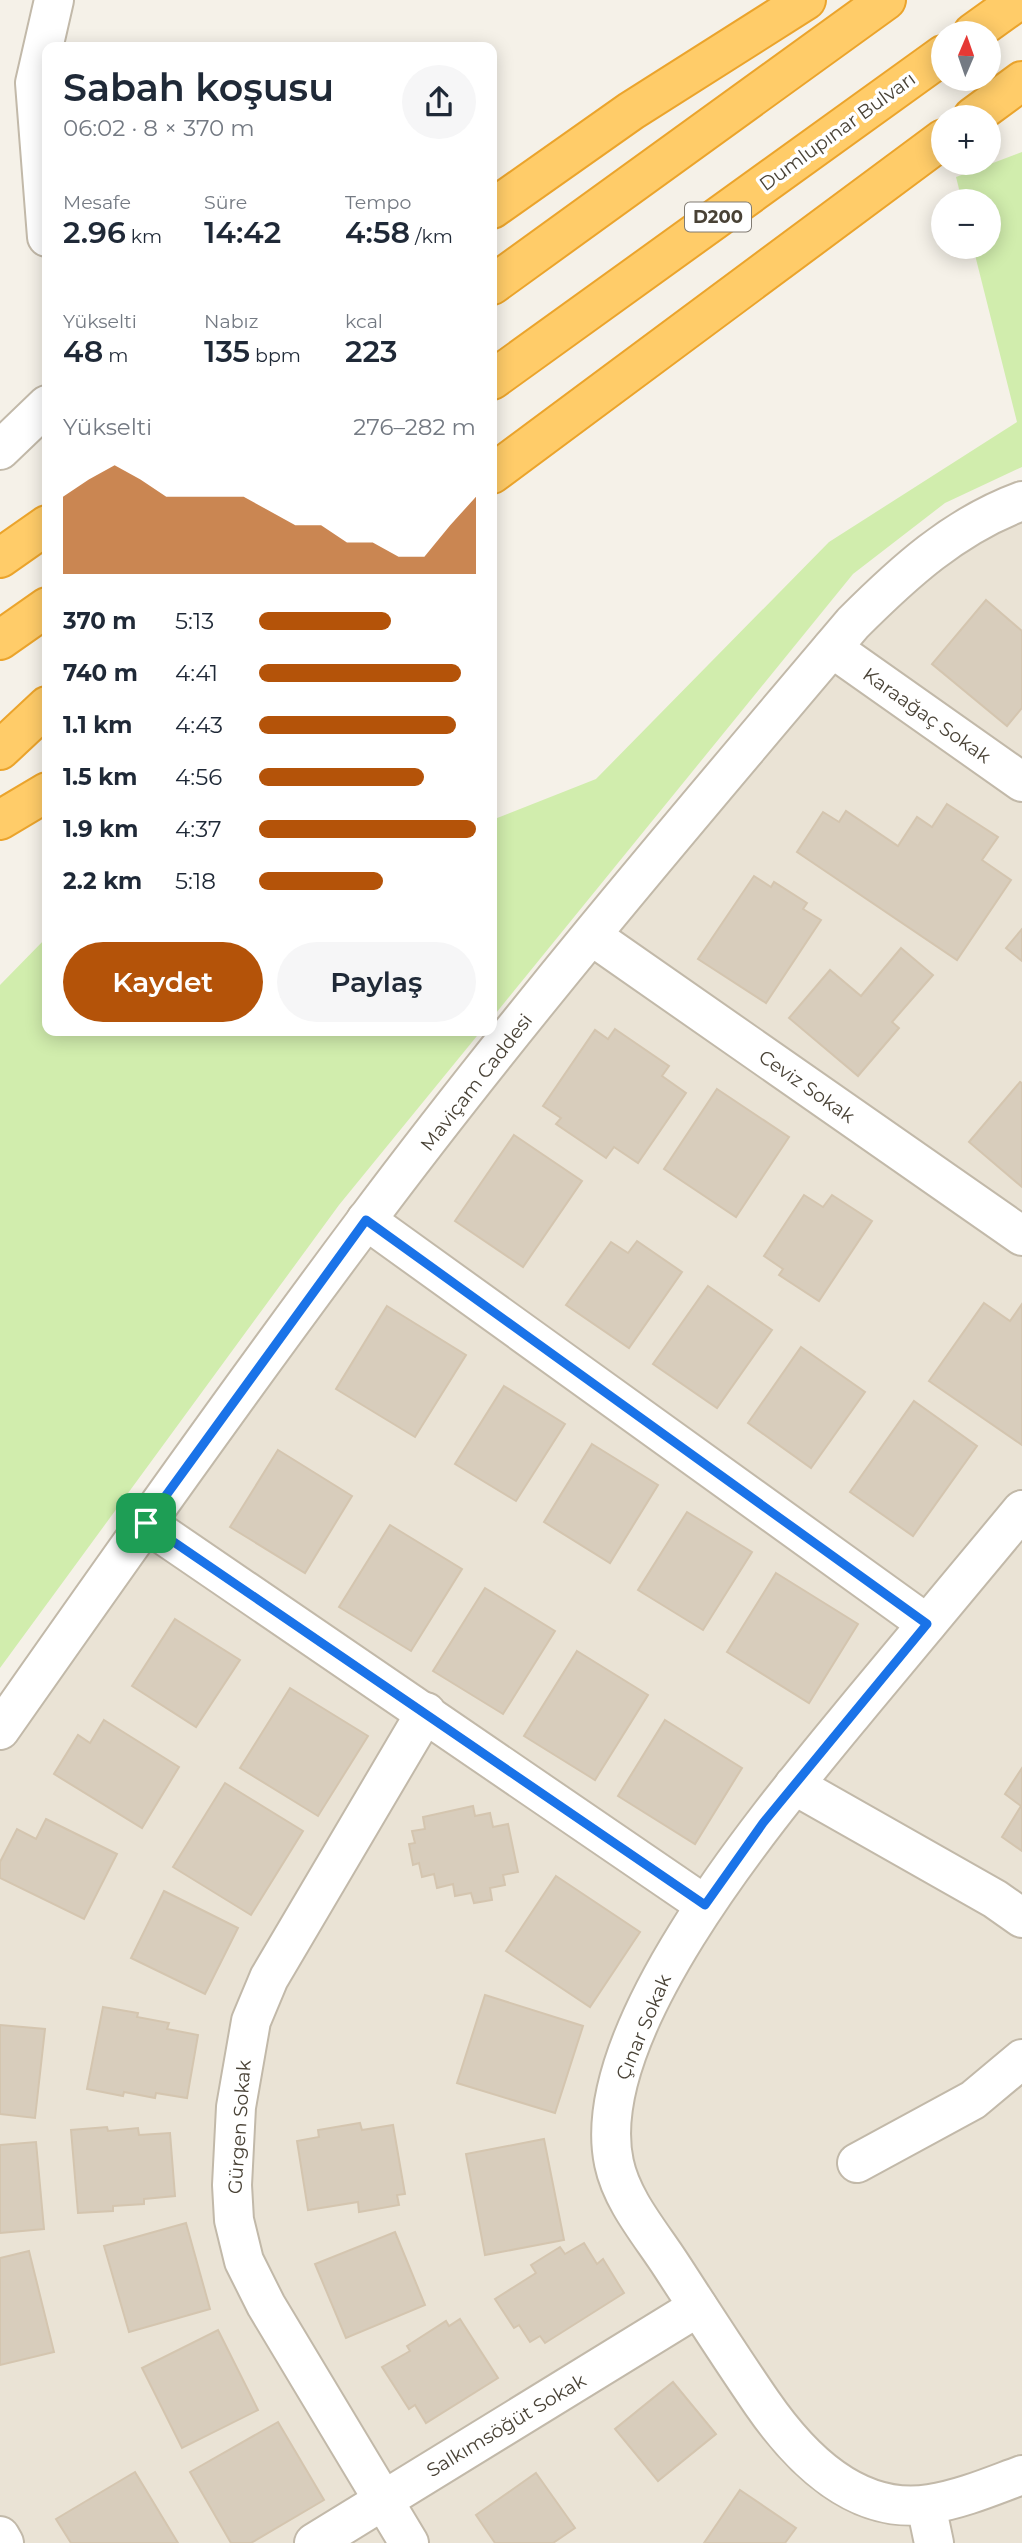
<!DOCTYPE html>
<html lang="tr">
<head>
<meta charset="utf-8">
<style>
  :root { --surface:#fff; --page:#f6f6f7; --text:#1f2937; --muted:#747a83; --accent:#b45309 }
  body { margin:0; font-family:Montserrat,sans-serif; background:var(--page); color:var(--text); height:100vh; display:flex; flex-direction:column; font-size:26px; white-space:nowrap }
  * { box-sizing:border-box; margin:0 }
  p { font-size:23px; color:var(--muted) }
  .icon { flex:none; width:38px; height:38px; fill:none; stroke:currentColor; stroke-width:2; stroke-linecap:round; stroke-linejoin:round }
  .map { position:relative; flex:1; overflow:hidden }
  .sheet { position:absolute; left:42px; top:42px; width:455px; height:994px; display:flex; flex-direction:column; background:var(--surface); border-radius:14px; box-shadow:0 4px 18px #0003 }
  .sheet>* { flex:none }
  .needle { width:46px; rotate:2deg }
  .controls { position:absolute; left:931px; top:21px; display:grid; gap:14px }
  .controls a { display:grid; place-items:center; width:70px; height:70px; border-radius:50%; background:var(--surface); box-shadow:0 4px 18px #0003; font-size:35px }
  .pin { position:absolute; display:grid; place-items:center; width:60px; height:60px; color:#fff; margin:-30px; border-radius:14px; box-shadow:0 4px 10px #0006 }
  .round { display:grid; place-items:center; flex:none; width:74px; height:74px; border-radius:37px; background:var(--page) }
  .summary { display:flex; align-items:center; justify-content:space-between; height:119px; padding:0 21px }
  h1 { font-size:38px; font-weight:600; line-height:52px }
  .metrics { display:grid; grid-template-columns:repeat(3,1fr); gap:10px; height:119px; padding:7px 21px }
  .metrics div { display:grid; align-content:center }
  .metrics b { font-size:30px; font-weight:600 }
  .metrics small { font-size:19px; font-weight:400 }
  .metrics p { font-size:19px }
  .chart { height:196px; padding:14px 21px }
  .chart p { display:flex; justify-content:space-between }
  .chart svg { width:100%; height:126px; margin-top:7px; fill:var(--accent); opacity:.7 }
  .cta { display:flex; gap:14px; margin-top:auto; padding:14px 21px }
  .cta a { flex:1; height:80px; border-radius:42px; background:var(--accent); color:#fff; font-size:28px; font-weight:600; line-height:80px; text-align:center }
  .cta a+a { background:var(--page); color:var(--text) }
  ul { padding:0 21px; list-style:none; font-size:23px }
  li { display:grid; grid-template-columns:112px 84px 1fr; align-items:center; height:52px }
  li i { height:18px; border-radius:9px; background:var(--accent) }
  .map>svg:first-child { display:block }
  .residential { fill:#eae3d5 }
  .green { fill:#d1edad }
  .building { fill:#d8cdbc; stroke:#d4c5af; stroke-width:2 }
  .lines { fill:none; stroke-linecap:round; stroke-linejoin:round }
  .minor-casing { stroke:#c2b9a9; stroke-width:42 }
  .highway-casing { stroke:#eba42c; stroke-width:42 }
  .minor { stroke:#fff; stroke-width:38 }
  .highway { stroke:#ffcc69; stroke-width:38 }
  .route-casing { stroke:#fff; stroke-width:14 }
  .route { stroke:#1a73e8; stroke-width:9 }
  .labels { text-anchor:middle; stroke-width:7; stroke-linejoin:round; paint-order:stroke }
  .shield { fill:#fff; stroke:#807b72; stroke-width:2 }
  .shield-label { font-size:18px; font-weight:bold; fill:#494236 }
  .street-label { font-size:19px; fill:#494236; stroke:#fff }
</style>
</head>
<body>
<div class="map">
<svg width="1022" height="2543" viewBox="0 0 1022 2543">
  <rect width="100%" height="100%" fill="#f5f1e8"/>
  <!-- residential -->
  <polygon class="residential" points="1022,501 1022,2543 4,2543 0,2536 0,1730 146,1523 853,623"/>
  <!-- green -->
  <g class="green">
    <polygon points="1022,152 1022,467 945,503 853,574 492,1018 492,820 596,779 829,542 1017,422 973,247 989,247 989,201 962,201 956,177"/>
    <polygon points="47,937 47,1031 481,1031 339,1205 0,1668 0,985"/>
  </g>
  <!-- building -->
  <g class="building">
    <polygon points="986,600 1022,631 1022,708 1007,726 932,664"/>
    <polygon points="947,804 998,837 982,860 1011,880 957,960 797,852 823,812 839,822 846,811 898,846 917,817 932,827"/>
    <polygon points="754,876 771,887 774,882 807,903 803,909 821,920 766,1003 698,959"/>
    <polygon points="1022,929 1022,961 1006,948"/>
    <polygon points="901,948 933,975 892,1022 899,1028 858,1076 789,1018 830,970 861,996"/>
    <polygon points="615,1029 669,1066 662,1076 686,1093 638,1163 614,1147 606,1158 556,1124 561,1118 543,1106 595,1030 608,1039"/>
    <polygon points="1020,1082 1022,1083 1022,1187 969,1142"/>
    <polygon points="717,1089 789,1137 736,1217 664,1169"/>
    <polygon points="514,1135 582,1181 523,1267 455,1221"/>
    <polygon points="804,1195 823,1207 832,1195 872,1221 819,1301 779,1275 783,1269 764,1256"/>
    <polygon points="637,1241 682,1272 629,1348 566,1305 611,1242 628,1253"/>
    <polygon points="708,1286 772,1330 717,1408 653,1364"/>
    <polygon points="984,1303 1010,1321 1022,1304 1022,1445 929,1381"/>
    <polygon points="387,1306 466,1355 415,1437 336,1389"/>
    <polygon points="801,1347 865,1392 811,1468 748,1423"/>
    <polygon points="504,1386 565,1424 516,1501 455,1464"/>
    <polygon points="914,1401 977,1446 913,1536 850,1492"/>
    <polygon points="592,1444 658,1485 610,1563 544,1522"/>
    <polygon points="278,1450 352,1496 305,1573 230,1527"/>
    <polygon points="687,1512 752,1552 703,1630 638,1590"/>
    <polygon points="390,1525 462,1569 411,1651 339,1607"/>
    <polygon points="776,1573 858,1624 809,1703 727,1652"/>
    <polygon points="485,1588 555,1631 503,1714 433,1671"/>
    <polygon points="175,1619 240,1660 196,1727 132,1686"/>
    <polygon points="577,1651 648,1695 595,1780 524,1736"/>
    <polygon points="290,1688 368,1736 318,1816 240,1768"/>
    <polygon points="104,1720 179,1767 142,1828 54,1774 78,1735 90,1743"/>
    <polygon points="665,1720 742,1768 695,1844 618,1796"/>
    <polygon points="1022,1768 1022,1851 1002,1837 1021,1806 1005,1794"/>
    <polygon points="225,1783 303,1831 251,1915 173,1867"/>
    <polygon points="473,1806 475,1816 490,1813 493,1827 508,1824 518,1872 503,1875 505,1885 490,1888 492,1900 474,1903 471,1893 455,1896 453,1884 437,1888 434,1874 422,1877 419,1863 413,1865 409,1844 415,1843 412,1831 425,1829 423,1817"/>
    <polygon points="46,1819 117,1854 84,1919 0,1878 0,1862 17,1829 36,1839"/>
    <polygon points="556,1876 640,1932 590,2007 506,1951"/>
    <polygon points="164,1891 238,1928 205,1994 131,1958"/>
    <polygon points="485,1995 583,2026 555,2113 457,2083"/>
    <polygon points="103,2007 138,2013 137,2017 169,2023 167,2029 198,2035 187,2098 156,2093 155,2098 124,2092 123,2096 87,2089"/>
    <polygon points="0,2025 45,2029 35,2118 0,2114"/>
    <polygon points="360,2123 362,2130 393,2125 405,2194 397,2195 399,2205 359,2212 358,2202 308,2210 297,2141 319,2137 318,2130"/>
    <polygon points="107,2127 108,2131 138,2128 139,2135 170,2133 175,2196 144,2199 144,2204 113,2206 113,2211 78,2213 71,2130"/>
    <polygon points="544,2139 564,2240 485,2255 466,2154"/>
    <polygon points="36,2142 44,2229 0,2233 0,2145"/>
    <polygon points="186,2223 210,2309 129,2332 104,2246"/>
    <polygon points="395,2232 425,2305 346,2338 315,2264"/>
    <polygon points="584,2243 597,2264 603,2259 624,2293 545,2343 540,2336 530,2342 519,2325 514,2328 495,2299 536,2273 531,2265 560,2247 565,2254"/>
    <polygon points="29,2251 54,2352 0,2365 0,2258"/>
    <polygon points="460,2319 498,2378 426,2423 415,2405 409,2409 382,2367 410,2351 407,2346 446,2321 449,2326"/>
    <polygon points="218,2330 258,2410 182,2448 142,2368"/>
    <polygon points="673,2382 716,2434 658,2481 615,2429"/>
    <polygon points="278,2422 324,2500 251,2543 231,2543 190,2472"/>
    <polygon points="135,2472 178,2543 71,2543 56,2519"/>
    <polygon points="536,2473 575,2528 553,2543 495,2543 476,2515"/>
    <polygon points="740,2490 796,2528 785,2543 704,2543"/>
  </g>
  <g class="lines">
    <defs>
      <g id="minor">
        <polyline points="47,237 35,83 54,0"/>
        <polyline points="0,450 47,405"/>
        <polyline points="832,648 1022,782"/>
        <polyline points="592,936 1022,1236"/>
        <polyline points="366,1220 927,1624"/>
        <path d="M1022,1510C969,1573 916,1637 863,1701C781,1801 585,2027 614,2163C622,2201 651,2234 671,2265C701,2311 731,2358 762,2403C800,2458 857,2516 930,2504C962,2499 992,2486 1022,2475"/>
        <polyline points="146,1523 705,1905"/>
        <path d="M0,1730C120,1559 240,1389 365,1222C519,1016 687,819 853,623C903,573 954,526 1022,501"/>
        <polyline points="794,1785 995,1899 1022,1918"/>
        <polyline points="857,2163 973,2100 1022,2059"/>
        <polyline points="926,2505 934,2543"/>
        <polyline points="0,2536 4,2543"/>
        <polyline points="314,2543 698,2307"/>
        <polyline points="409,2543 266,2305 244,2261 234,2220 232,2185 236,2107 251,2021 269,1978 426,1712"/>
      </g>
      <g id="highway">
        <polyline points="973,33 1019,0"/>
        <polyline points="973,117 1022,81"/>
        <polyline points="492,209 631,111 806,0"/>
        <polyline points="492,285 886,0"/>
        <polyline points="492,380 943,55"/>
        <polyline points="492,474 943,139"/>
        <polyline points="0,558 47,525"/>
        <polyline points="0,640 47,607"/>
        <polyline points="0,750 47,706"/>
        <polyline points="0,820 47,792"/>
      </g>
    </defs>
    <!-- minor casing -->
    <use href="#minor" class="minor-casing"/>
    <!-- highway casing -->
    <use href="#highway" class="highway-casing"/>
    <!-- minor -->
    <use href="#minor" class="minor"/>
    <!-- highway -->
    <use href="#highway" class="highway"/>
  </g>
  <g class="lines">
    <defs>
      <polygon id="route" points="366,1220 927,1624 763,1823 705,1905 146,1523"/>
    </defs>
    <!-- route casing -->
    <use href="#route" class="route-casing"/>
    <!-- route -->
    <use href="#route" class="route"/>
  </g>
  <g class="labels">
    <!-- shield labels -->
    <rect class="shield" x="685" y="202.5" width="66" height="29" rx="5"/>
    <g class="shield-label">
      <text x="718" y="223">D200</text>
    </g>
    <!-- street labels -->
    <g class="street-label">
      <text transform="translate(837 131) rotate(-36)" y="7">Dumlupınar Bulvarı</text>
      <text transform="translate(927 715) rotate(35)" y="7">Karaağaç Sokak</text>
      <text transform="translate(476 1082) rotate(-52)" y="7">Maviçam Caddesi</text>
      <text transform="translate(807 1086) rotate(35)" y="7">Ceviz Sokak</text>
      <text transform="translate(643 2027) rotate(-67)" y="7">Çınar Sokak</text>
      <text transform="translate(239 2127) rotate(-86)" y="7">Gürgen Sokak</text>
      <text transform="translate(506 2425) rotate(-31)" y="7">Salkımsöğüt Sokak</text>
    </g>
  </g>
</svg>
<div class="controls">
<a><svg class="needle" viewBox="-14 -14 28 28"><path d="M0-13l5 13h-10z" fill="#e53935"/><path d="M0 13l5-13h-10z" fill="#747a83"/></svg></a>
<a>+</a>
<a>−</a>
</div>
<div class="pin" style="left:146px;top:1523px;background:#1e9e55"><svg class="icon" aria-label="arrive" viewBox="0 0 24 24"><path d="M6 21V4h12l-3 4 3 4H6"/></svg></div>
<section class="sheet">
<div class="summary"><div><h1>Sabah koşusu</h1><p>06:02 · 8 × 370 m</p></div><a class="round"><svg class="icon" aria-label="share" viewBox="0 0 24 24"><path d="M12 15V3M7 8l5-5 5 5M5 13v7h14v-7"/></svg></a></div>
<div class="metrics">
<div><p>Mesafe</p><b>2.96<small> km</small></b></div>
<div><p>Süre</p><b>14:42</b></div>
<div><p>Tempo</p><b>4:58<small> /km</small></b></div>
</div>
<div class="metrics">
<div><p>Yükselti</p><b>48<small> m</small></b></div>
<div><p>Nabız</p><b>135<small> bpm</small></b></div>
<div><p>kcal</p><b>223</b></div>
</div>
<div class="chart"><p><span>Yükselti</span>276–282 m</p>
<svg viewBox="0 0 160 44" preserveAspectRatio="none"><path d="M0 44V17L10 11L20 6L30 11L40 17L50 17L60 17L70 17L80 22L90 27L100 27L110 33L120 33L130 38L140 38L150 27L160 17V44z"/></svg>
</div>
<ul>
<li><b>370 m</b>5:13<i style="width:61%"></i></li>
<li><b>740 m</b>4:41<i style="width:93%"></i></li>
<li><b>1.1 km</b>4:43<i style="width:91%"></i></li>
<li><b>1.5 km</b>4:56<i style="width:76%"></i></li>
<li><b>1.9 km</b>4:37<i style="width:100%"></i></li>
<li><b>2.2 km</b>5:18<i style="width:57%"></i></li>
</ul>
<div class="cta"><a>Kaydet</a><a>Paylaş</a></div>
</section>
</div>
</body>
</html>
